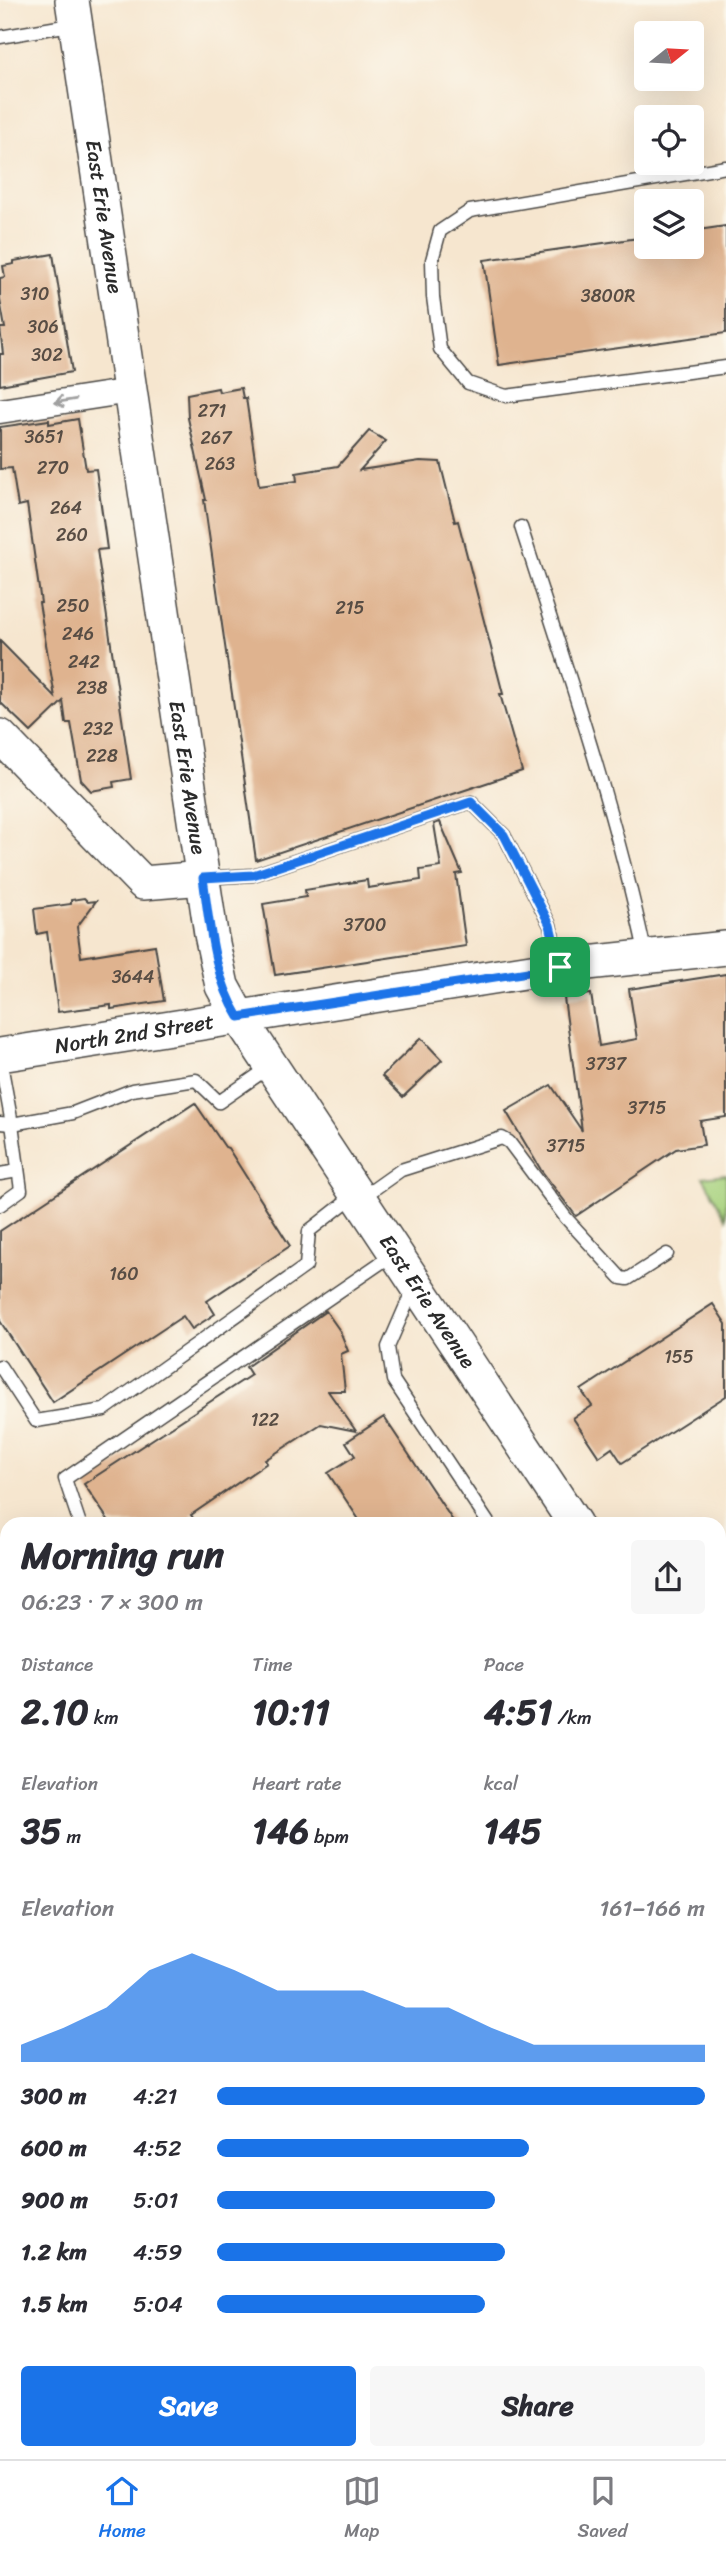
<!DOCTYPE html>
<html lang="en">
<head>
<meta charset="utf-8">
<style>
  :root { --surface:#fff; --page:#f7f7f7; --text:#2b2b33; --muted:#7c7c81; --line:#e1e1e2; --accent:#1a73e8 }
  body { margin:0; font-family:Sriracha,sans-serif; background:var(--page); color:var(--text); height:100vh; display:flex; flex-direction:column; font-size:26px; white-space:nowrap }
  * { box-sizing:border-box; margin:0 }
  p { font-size:23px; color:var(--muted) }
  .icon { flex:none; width:38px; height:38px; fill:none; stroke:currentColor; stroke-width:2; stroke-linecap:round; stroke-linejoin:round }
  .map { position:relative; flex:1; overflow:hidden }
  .drawer { position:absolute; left:0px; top:1517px; width:726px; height:943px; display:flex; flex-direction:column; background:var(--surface); border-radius:21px 21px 0 0; box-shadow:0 7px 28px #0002 }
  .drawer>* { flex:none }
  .needle { width:46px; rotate:72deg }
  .fabs { position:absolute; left:634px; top:21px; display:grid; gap:14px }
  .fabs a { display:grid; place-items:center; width:70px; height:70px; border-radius:7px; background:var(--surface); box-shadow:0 7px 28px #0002; font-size:35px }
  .pin { position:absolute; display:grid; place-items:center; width:60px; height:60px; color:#fff; margin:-30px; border-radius:14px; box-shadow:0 4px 10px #0006 }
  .round { display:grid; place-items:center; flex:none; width:74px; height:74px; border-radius:7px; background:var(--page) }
  .overview { display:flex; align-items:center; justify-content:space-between; height:119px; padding:0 21px }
  h1 { font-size:38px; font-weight:700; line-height:52px }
  .stats { display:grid; grid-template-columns:repeat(3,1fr); gap:10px; height:119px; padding:7px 21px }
  .stats div { display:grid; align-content:center }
  .stats b { font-size:35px; font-weight:700 }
  .stats small { font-size:19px; font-weight:400 }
  .stats p { font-size:19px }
  .chart { height:196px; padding:14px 21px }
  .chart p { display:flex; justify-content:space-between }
  .chart svg { width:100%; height:126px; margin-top:7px; fill:var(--accent); opacity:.7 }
  .action { display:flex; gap:14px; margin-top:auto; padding:14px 21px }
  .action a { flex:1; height:80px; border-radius:7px; background:var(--accent); color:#fff; font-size:28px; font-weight:700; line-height:80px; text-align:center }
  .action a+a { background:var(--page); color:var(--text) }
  ul { padding:0 21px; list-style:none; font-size:23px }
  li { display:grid; grid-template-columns:112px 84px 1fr; align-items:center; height:52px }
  li i { height:18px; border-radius:9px; background:var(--accent) }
  .dock { display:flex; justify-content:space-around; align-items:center; height:98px; border-top:2px solid var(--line); background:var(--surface); font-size:19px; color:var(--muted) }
  .dock a { display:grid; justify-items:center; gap:4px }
  .dock .active { color:var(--accent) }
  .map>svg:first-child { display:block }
  .green { fill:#a7d27e; stroke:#697e54; stroke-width:2 }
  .building { fill:#dfb38f }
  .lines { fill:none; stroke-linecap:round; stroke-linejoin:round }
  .lane-casing { stroke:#494744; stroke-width:15 }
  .street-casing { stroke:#494744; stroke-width:27 }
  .secondary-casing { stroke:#494744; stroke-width:36 }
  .lane { stroke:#fff; stroke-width:12 }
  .street { stroke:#fff; stroke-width:24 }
  .secondary { stroke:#fff; stroke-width:33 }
  .rail { stroke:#2b2b2b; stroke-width:5; stroke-dasharray:10 5; stroke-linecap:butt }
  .oneway { stroke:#a0a0a0 }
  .route-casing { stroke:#fff; stroke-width:14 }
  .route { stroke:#1a73e8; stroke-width:9 }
  .labels { text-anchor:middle; stroke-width:6; stroke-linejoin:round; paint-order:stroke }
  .number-label { font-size:18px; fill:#584d44 }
  .street-label { font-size:21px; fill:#2b2b2b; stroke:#fbf7ec }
</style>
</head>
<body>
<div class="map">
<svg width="726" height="2459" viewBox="0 0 726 2459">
  <rect width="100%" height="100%" fill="#fbf7ec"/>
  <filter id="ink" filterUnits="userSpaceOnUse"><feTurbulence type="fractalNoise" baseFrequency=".0143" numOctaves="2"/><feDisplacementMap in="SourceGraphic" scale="14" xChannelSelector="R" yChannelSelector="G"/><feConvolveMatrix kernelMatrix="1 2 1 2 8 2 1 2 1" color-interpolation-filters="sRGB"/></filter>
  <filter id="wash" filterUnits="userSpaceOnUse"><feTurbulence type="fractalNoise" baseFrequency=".00686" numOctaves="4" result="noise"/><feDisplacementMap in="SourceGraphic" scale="28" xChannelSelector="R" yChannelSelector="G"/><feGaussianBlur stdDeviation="1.57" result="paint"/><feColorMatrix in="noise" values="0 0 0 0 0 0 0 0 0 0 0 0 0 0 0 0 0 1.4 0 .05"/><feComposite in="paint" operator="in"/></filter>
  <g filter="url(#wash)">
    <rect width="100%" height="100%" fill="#f6e6cf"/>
    <!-- green -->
    <polygon class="green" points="726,1174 726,1218 703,1177"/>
    <g id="blocks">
      <!-- building -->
      <g class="building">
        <polygon points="726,226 726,333 499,365 484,260 646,237 646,247 691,247 691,231"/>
        <polygon points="53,254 72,372 0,385 0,354 3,354 0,328 5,328 0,300 0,278 5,277 3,266 14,264 14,261"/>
        <polygon points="218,388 219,392 241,388 243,398 246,398 259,486 297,481 296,473 338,466 369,431 386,441 360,470 420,461 440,462 455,522 458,521 503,694 500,694 522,771 256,860 204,500 206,500 188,418 187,394"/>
        <polygon points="78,419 86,470 96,469 104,527 107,549 97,550 131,779 113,782 114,787 91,791 81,780 71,723 66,723 63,701 31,732 0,702 0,641 55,697 39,603 41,603 27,504 18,506 12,468 0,469 0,427 49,420 49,424"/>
        <polygon points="440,822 462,873 456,874 466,946 275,975 263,904 306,897 305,890 367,880 368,888 421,880 420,870 441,867 434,824"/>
        <polygon points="84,898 88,902 96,901 77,927 81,957 155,945 164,1001 111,1009 111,1005 58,1012 47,932 37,934 34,909 71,904 71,900"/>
        <polygon points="726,974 726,1117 700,1121 704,1145 676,1149 576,1216 541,1170 506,1111 551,1085 582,1131 564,998 591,994 599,1046 637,1039 629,989"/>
        <polygon points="421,1038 442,1060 403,1097 382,1076"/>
        <polygon points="195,1103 225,1147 228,1148 290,1246 207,1301 215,1314 192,1329 183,1316 53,1402 0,1321 0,1231"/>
        <polygon points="713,1304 726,1324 726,1396 622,1463 612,1448 599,1457 573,1418 592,1406 581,1390"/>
        <polygon points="326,1311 340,1331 348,1351 341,1354 345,1391 328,1391 356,1431 321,1424 265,1460 267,1463 191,1515 197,1524 111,1524 84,1484 251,1375 246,1367"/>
        <polygon points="384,1417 455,1524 362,1524 328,1473 355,1456 346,1442"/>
      </g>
    </g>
  </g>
  <g filter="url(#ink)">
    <use href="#blocks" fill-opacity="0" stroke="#494744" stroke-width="2"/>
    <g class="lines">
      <defs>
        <g id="lane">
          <polyline points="0,37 76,24"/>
          <polyline points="726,167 470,211 440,231 432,260 433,297 440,349 468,383 506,396 726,367"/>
          <path d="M521,527C567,669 615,811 646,956"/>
          <polyline points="203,878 253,875 471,802 504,835 550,925 559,965"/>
          <polyline points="0,1058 12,1124 21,1190 0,1205"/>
          <polyline points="0,1123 12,1124 73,1113 132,1090 196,1080 219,1102 271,1066"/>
          <polyline points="0,1174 18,1171"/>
          <polyline points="360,1199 401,1170 502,1138 509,1142 566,1218 621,1278 628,1279 667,1254"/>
          <polyline points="414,1287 388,1347 393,1380 489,1524"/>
          <polyline points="0,1366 36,1421 104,1410 306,1266 309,1231 355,1195"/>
          <polyline points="80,1524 65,1479 395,1253"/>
          <polyline points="719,1866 726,1861"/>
          <polyline points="719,1894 726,1907"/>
          <polyline points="719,1944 726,1943"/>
          <polyline points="210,2454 211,2459"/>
          <polyline points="265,2454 265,2459"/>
          <polyline points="324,2454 325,2459"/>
          <polyline points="382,2454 382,2459"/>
          <polyline points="435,2454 435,2459"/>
          <polyline points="587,2459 619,2454"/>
        </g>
        <polyline id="street" points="0,411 130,391"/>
        <g id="secondary">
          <path id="s1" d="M72,0L211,934L222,986L239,1017L575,1524"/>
          <polyline points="0,736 143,883 203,878"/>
          <path id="s2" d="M0,1055L569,965L726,948"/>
          <polyline points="719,1741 726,1752"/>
          <polyline points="719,2026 726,2025"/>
          <polyline points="0,2135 7,2134"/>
        </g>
      </defs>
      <!-- lane casing -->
      <use href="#lane" class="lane-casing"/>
      <!-- street casing -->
      <use href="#street" class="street-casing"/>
      <!-- secondary casing -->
      <use href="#secondary" class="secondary-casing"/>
      <!-- lane -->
      <use href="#lane" class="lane"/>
      <!-- street -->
      <use href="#street" class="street"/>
      <!-- secondary -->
      <use href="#secondary" class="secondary"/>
      <!-- rail -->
      <g class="rail">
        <polyline points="0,2017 7,2043"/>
        <polyline points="0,2057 7,2082"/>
        <polyline points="0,2107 7,2134"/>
        <polyline points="0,2154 7,2182"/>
        <polyline points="0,2273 7,2296"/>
        <polyline points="54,2454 56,2459"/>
        <polyline points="73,2454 75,2459"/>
        <polyline points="86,2454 87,2459"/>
        <polyline points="98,2454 100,2459"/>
        <polyline points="111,2454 112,2459"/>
      </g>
    </g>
    <!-- one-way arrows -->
    <defs><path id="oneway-shaft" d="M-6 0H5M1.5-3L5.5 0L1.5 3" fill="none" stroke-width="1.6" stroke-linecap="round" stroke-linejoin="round" transform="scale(1.75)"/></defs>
    <use class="oneway" href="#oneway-shaft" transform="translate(65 401) rotate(171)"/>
  </g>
  <g class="lines" filter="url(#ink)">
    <defs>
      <path id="route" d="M471,802L504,835L550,925L560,967L239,1017C213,975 210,926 203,878L253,875Z"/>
    </defs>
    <!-- route casing -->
    <use href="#route" class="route-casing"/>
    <!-- route -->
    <use href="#route" class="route"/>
  </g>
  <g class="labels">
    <!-- number labels -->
    <g class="number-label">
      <text x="35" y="300">310</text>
      <text x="608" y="302">3800R</text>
      <text x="43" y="333">306</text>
      <text x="47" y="361">302</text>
      <text x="212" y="417">271</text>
      <text x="44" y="443">3651</text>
      <text x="216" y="444">267</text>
      <text x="220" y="470">263</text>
      <text x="53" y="474">270</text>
      <text x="66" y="514">264</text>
      <text x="72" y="541">260</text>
      <text x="73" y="612">250</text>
      <text x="350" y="614">215</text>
      <text x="78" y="640">246</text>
      <text x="84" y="668">242</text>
      <text x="92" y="694">238</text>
      <text x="98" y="735">232</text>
      <text x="102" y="762">228</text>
      <text x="365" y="931">3700</text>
      <text x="133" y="983">3644</text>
      <text x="606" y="1070">3737</text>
      <text x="647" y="1114">3715</text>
      <text x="566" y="1152">3715</text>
      <text x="124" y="1280">160</text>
      <text x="679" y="1363">155</text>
      <text x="265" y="1426">122</text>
    </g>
    <!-- street labels -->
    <g class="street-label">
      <text dy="7" stroke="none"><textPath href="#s1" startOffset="219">East Erie Avenue</textPath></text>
      <text dy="7" stroke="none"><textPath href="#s1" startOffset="786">East Erie Avenue</textPath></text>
      <text dy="7" stroke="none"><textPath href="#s2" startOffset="136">North 2nd Street</textPath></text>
      <text dy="7" stroke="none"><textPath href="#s1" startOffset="1374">East Erie Avenue</textPath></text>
    </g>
  </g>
</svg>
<div class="fabs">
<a><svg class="needle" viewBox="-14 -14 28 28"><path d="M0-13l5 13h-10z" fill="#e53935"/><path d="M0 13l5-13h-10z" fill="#7c7c81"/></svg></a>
<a><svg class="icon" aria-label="locate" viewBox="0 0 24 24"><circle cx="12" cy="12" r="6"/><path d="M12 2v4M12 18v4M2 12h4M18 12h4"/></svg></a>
<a><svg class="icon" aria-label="layers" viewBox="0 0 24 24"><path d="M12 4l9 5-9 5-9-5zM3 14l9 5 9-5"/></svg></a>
</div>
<div class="pin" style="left:560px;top:967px;background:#1e9e55"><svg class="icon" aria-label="arrive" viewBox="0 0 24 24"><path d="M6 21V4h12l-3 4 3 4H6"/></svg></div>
<section class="drawer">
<div class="overview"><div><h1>Morning run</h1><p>06:23 · 7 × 300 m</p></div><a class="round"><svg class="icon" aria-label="share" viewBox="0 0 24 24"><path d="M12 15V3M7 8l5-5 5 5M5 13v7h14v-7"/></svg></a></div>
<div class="stats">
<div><p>Distance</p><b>2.10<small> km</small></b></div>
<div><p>Time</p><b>10:11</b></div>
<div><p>Pace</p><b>4:51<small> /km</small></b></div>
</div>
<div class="stats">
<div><p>Elevation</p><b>35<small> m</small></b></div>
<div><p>Heart rate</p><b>146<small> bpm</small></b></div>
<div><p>kcal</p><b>145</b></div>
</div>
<div class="chart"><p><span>Elevation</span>161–166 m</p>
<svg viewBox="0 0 160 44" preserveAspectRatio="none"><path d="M0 44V38L10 32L20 25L30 12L40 6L50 12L60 19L70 19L80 19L90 25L100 25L110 32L120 38L130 38L140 38L150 38L160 38V44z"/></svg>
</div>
<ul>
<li><b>300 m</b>4:21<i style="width:100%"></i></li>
<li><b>600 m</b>4:52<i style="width:64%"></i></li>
<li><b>900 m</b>5:01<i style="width:57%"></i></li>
<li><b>1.2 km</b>4:59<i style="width:59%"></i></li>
<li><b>1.5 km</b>5:04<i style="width:55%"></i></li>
</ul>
<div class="action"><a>Save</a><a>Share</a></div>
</section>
</div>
<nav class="dock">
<a class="active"><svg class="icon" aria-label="home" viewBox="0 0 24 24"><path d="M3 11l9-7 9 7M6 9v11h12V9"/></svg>Home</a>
<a><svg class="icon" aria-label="map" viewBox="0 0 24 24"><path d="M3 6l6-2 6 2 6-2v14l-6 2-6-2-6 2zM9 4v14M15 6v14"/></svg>Map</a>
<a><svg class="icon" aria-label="saved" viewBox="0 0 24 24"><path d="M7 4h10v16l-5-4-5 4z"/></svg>Saved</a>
</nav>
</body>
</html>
